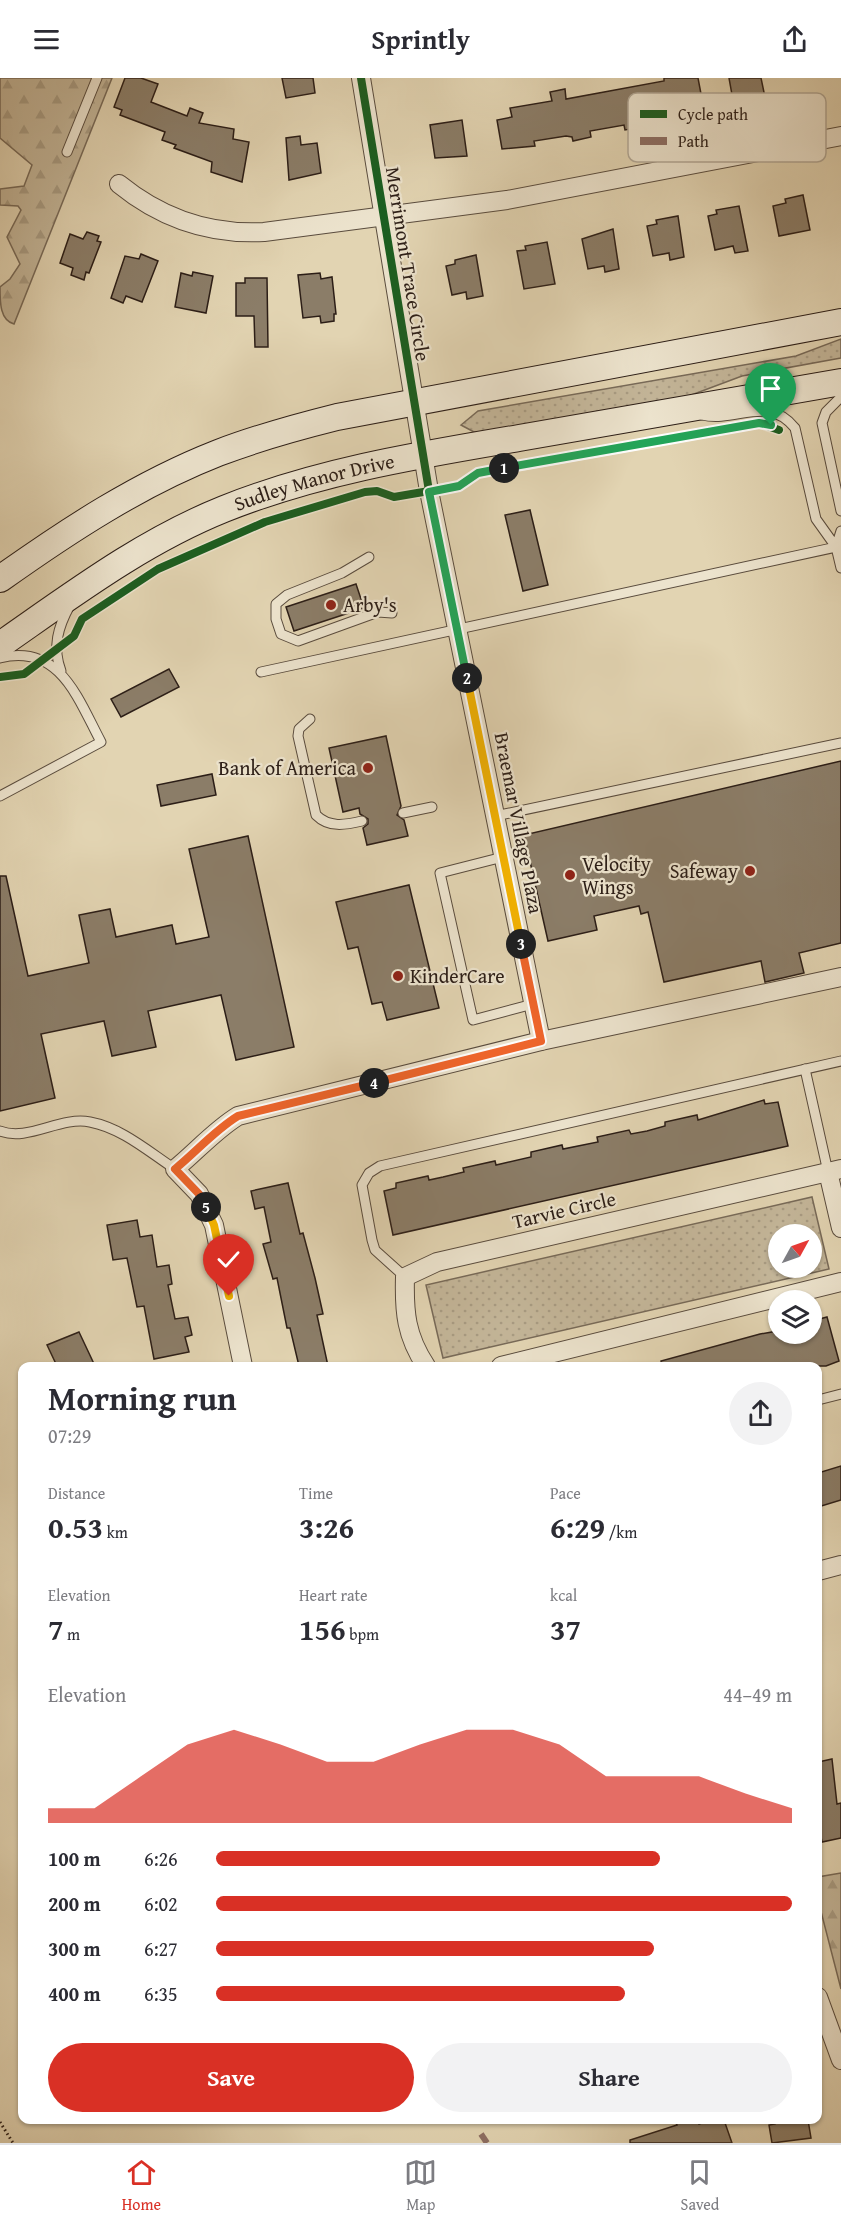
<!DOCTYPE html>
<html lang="en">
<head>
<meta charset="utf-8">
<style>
  :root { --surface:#fff; --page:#f2f2f3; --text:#2b2b33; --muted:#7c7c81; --line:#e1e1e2; --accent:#d93025 }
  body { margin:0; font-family:"Gentium Book Plus",serif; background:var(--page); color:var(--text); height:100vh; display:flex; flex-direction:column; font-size:22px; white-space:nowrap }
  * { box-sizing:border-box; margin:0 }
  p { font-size:20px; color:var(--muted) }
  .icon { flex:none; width:33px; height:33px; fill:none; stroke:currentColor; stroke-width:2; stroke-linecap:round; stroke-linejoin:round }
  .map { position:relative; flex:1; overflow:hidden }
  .side { position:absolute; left:18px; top:1284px; width:804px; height:762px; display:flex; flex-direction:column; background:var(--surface); border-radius:12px; box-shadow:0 2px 4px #0004 }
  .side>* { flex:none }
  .needle { width:39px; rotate:50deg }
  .controls { position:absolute; left:768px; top:1146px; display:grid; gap:12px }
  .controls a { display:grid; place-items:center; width:54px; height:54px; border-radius:50%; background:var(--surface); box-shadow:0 2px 4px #0004; font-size:30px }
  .pin { position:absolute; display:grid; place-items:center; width:51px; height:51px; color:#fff; margin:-62px -26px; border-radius:50% 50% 50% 0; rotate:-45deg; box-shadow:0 0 6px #0007 }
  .pin .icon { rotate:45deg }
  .km { position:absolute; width:30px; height:30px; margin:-15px; border-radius:50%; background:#222; color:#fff; font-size:16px; line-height:30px; text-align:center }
  .round { display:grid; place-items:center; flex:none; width:63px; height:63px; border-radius:32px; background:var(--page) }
  .headline { display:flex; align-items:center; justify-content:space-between; height:102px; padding:0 30px }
  h1 { font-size:33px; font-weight:700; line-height:45px }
  .metrics { display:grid; grid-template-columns:repeat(3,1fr); gap:9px; height:102px; padding:6px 30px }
  .metrics div { display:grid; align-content:center }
  .metrics b { font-size:30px; font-weight:700 }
  .metrics small { font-size:16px; font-weight:400 }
  .metrics p { font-size:16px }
  .chart { height:168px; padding:12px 30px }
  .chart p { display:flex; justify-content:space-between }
  .chart svg { width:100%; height:108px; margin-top:6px; fill:var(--accent); opacity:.7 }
  .cta { display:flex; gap:12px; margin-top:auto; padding:12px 30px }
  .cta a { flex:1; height:69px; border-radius:36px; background:var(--accent); color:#fff; font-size:24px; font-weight:700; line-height:69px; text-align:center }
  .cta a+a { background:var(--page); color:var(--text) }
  ul { padding:0 30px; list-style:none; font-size:20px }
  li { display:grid; grid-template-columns:96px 72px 1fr; align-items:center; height:45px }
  li i { height:15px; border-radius:8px; background:var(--accent) }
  header { display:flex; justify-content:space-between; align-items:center; height:78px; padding:0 30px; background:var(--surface); font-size:27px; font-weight:700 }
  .dock { display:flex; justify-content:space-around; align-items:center; height:84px; border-top:2px solid var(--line); background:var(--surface); font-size:16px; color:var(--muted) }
  .dock a { display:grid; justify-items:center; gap:3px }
  .dock .active { color:var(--accent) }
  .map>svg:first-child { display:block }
  .grass { fill:url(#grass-dots); stroke:#786a58; stroke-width:1.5; fill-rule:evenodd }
  .forest { fill:url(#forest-firs); stroke:#786a58; stroke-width:1.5 }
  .building { fill:#8b7d68; stroke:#2c1e17; stroke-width:1.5 }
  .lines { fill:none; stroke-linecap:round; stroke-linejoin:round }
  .service-casing { stroke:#5a4c3e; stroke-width:11 }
  .minor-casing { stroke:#5a4c3e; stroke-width:20 }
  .secondary-casing { stroke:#2c1e17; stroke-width:28 }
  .path { stroke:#2c1e17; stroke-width:3; stroke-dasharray:1.5 3; stroke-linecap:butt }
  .service { stroke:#ece3cd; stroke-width:9 }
  .minor { stroke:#ece3cd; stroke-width:18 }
  .secondary { stroke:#ece3cd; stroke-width:26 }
  .quiet { stroke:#8d6e63; stroke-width:6; stroke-dasharray:12 6; stroke-linecap:butt }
  .cycleway-casing { stroke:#ece3cd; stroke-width:11 }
  .cycleway { stroke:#1b5e20; stroke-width:8 }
  .split-1-casing { stroke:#fff; stroke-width:12 }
  .split-2-casing { stroke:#fff; stroke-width:12 }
  .split-3-casing { stroke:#fff; stroke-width:12 }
  .split-4-casing { stroke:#fff; stroke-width:12 }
  .split-5-casing { stroke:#fff; stroke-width:12 }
  .split-6-casing { stroke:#fff; stroke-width:12 }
  .split-1 { stroke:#22a559; stroke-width:8 }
  .split-2 { stroke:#22a559; stroke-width:8 }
  .split-3 { stroke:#f5b400; stroke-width:8 }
  .split-4 { stroke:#f0652b; stroke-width:8 }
  .split-5 { stroke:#f0652b; stroke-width:8 }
  .split-6 { stroke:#f5b400; stroke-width:8 }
  .poi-dot { fill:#8f2418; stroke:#ece3cd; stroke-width:2 }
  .labels { text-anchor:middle; stroke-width:4.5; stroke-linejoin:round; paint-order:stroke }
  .street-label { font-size:20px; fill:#2c1e17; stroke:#ece3cd }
  .poi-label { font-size:20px; fill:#2c1e17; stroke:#ece3cd; text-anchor:start }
  .key { fill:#ece3cd; stroke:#b2a896; stroke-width:1.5 }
  .key-label { font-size:16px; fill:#2c1e17 }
</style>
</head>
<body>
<header><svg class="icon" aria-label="menu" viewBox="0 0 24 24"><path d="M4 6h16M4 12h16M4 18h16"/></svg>Sprintly<svg class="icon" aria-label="share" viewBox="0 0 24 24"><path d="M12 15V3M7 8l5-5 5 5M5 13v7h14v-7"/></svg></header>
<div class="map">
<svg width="841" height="2065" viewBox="0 0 841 2065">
  <defs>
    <pattern id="grass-dots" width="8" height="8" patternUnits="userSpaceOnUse" patternTransform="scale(1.5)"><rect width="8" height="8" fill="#c3b598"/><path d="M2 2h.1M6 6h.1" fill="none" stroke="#a89b82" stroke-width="1.8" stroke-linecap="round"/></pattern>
    <pattern id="forest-firs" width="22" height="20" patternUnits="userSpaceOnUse" patternTransform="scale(1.5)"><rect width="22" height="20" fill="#c3b598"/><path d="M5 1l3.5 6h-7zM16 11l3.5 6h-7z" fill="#a89b82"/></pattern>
  </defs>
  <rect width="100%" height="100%" fill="#e2d4b2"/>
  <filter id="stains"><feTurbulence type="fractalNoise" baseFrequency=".00333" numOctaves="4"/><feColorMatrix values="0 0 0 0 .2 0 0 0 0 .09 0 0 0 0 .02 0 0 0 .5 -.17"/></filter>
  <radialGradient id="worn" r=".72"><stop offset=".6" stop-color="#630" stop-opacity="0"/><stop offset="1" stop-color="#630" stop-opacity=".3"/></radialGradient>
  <!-- grass -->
  <g class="grass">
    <polygon points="841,261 841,280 742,298 678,322 486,354 474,354 461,347 478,333 796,278"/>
    <path d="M812,1119L829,1191L443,1280L426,1207ZM812,1156V1190H778V1156Z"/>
  </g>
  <!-- forest -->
  <g class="forest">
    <path d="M0,0H112L14,246C0,242 0,225 0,209L10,201L20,186L7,159L21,132L18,128L0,127V111L24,108L32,87L0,60Z"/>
    <polygon points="841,1795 841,1911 818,1822 818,1799"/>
  </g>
  <!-- building -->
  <g class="building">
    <polygon points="125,0 141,0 158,6 151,24 187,38 190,30 203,35 199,45 234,51 233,61 249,64 242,104 211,94 212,84 174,70 176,67 162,62 165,54 120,37 122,32 114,29"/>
    <polygon points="282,0 313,0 315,15 286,20"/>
    <polygon points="664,0 698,0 705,37 687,40 686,36 680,37 680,35 647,41 648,48 625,52 624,47 590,53 591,59 573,63 572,59 566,58 534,63 535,68 502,71 497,42 512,39 510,30 552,23 550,14 565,11 566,21 664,3"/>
    <polygon points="729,0 761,0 766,24 734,28"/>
    <polygon points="462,42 467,78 435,80 430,47"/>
    <polygon points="300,58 301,67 317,65 321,95 289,102 286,60"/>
    <polygon points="803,117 810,152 779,158 773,128 786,125 785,121"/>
    <polygon points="739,128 748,173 735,175 733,168 715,172 708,138 717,136 716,132"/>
    <polygon points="678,138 684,179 670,182 669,175 653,178 647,148 657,146 656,142"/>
    <polygon points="613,151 619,191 605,194 604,188 588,191 582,161"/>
    <polygon points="87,154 99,158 97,163 101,164 89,195 86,194 84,202 71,197 73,190 60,185 70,156 83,161"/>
    <polygon points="547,164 555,206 524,211 517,173 526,172 525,168"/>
    <polygon points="141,176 158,183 142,224 126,218 123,225 111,220 125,178 139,181"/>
    <polygon points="476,177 483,218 467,221 466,214 452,217 446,188 455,186 455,182"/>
    <polygon points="193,194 213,198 206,235 175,229 181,195 192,198"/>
    <polygon points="320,195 321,201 332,199 336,236 334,236 334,243 321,245 320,238 303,240 298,197"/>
    <polygon points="245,200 267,200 268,269 255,269 254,238 236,238 236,205 245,205"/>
    <polygon points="530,432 548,507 523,513 505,437"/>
    <polygon points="356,506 364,530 294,553 286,529"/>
    <polygon points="169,591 179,609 121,639 111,621"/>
    <polygon points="386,658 401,728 397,737 404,742 408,758 367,767 363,750 368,746 368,741 360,736 359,730 343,734 329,670"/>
    <polygon points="841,683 841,865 799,875 804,895 765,904 761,883 664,904 648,834 641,836 639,828 594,838 597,852 548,863 524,757"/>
    <polygon points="212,696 216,717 161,728 157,707"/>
    <polygon points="248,758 294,969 236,982 221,917 148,933 156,969 112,978 104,943 41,956 55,1020 0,1033 0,798 6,798 28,898 89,885 79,837 110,831 116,859 172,847 176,866 209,859 189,771"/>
    <polygon points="409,807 439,930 387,942 382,924 372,926 358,869 348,871 336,824"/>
    <polygon points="764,1022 765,1026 778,1024 788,1068 393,1157 384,1113 396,1110 396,1105 428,1098 429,1102 443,1099 464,1094 463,1090 495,1083 496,1087 531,1079 531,1074 562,1067 563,1071 598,1064 597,1059 629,1052 631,1056 647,1053 665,1048 665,1044 697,1037 698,1042"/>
    <polygon points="288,1105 300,1156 303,1155 315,1200 323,1236 317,1237 328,1288 299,1288 290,1250 287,1250 277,1200 273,1201 263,1166 271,1164 264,1129 255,1131 251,1113"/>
    <polygon points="137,1142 140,1159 152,1157 157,1189 169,1187 172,1206 168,1207 175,1241 188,1239 192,1257 185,1259 189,1274 154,1281 144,1228 137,1229 127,1180 113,1182 107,1147"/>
    <polygon points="827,1239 839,1283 826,1288 662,1288 661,1283 760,1256 778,1253 778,1256 812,1256 812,1243"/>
    <polygon points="79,1254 95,1288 57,1288 47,1267"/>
    <polygon points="841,1388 841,1422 818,1429 818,1395"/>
    <polygon points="832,1681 837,1726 841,1725 841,1760 822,1764 818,1744 818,1684"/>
    <polygon points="675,2042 697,2042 699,2046 711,2042 724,2042 732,2065 630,2065 630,2062 677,2047"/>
    <polygon points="774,2042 808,2042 811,2060 772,2065 769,2047 775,2046"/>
  </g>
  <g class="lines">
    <defs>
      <g id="service">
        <polyline points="67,74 97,0"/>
        <polyline points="841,319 826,334 822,345 841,433"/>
        <path d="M702,337C737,345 767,316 795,350L816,441L836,469L841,453"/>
        <polyline points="836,469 841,490"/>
        <polyline points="369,479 342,495 287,517 276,526 276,541 281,556 298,563 378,534 392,535"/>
        <path d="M0,580C60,565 78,621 101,664L0,718"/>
        <path d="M61,593C52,569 58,549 70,527"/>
        <polyline points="261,594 841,468"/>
        <path d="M310,641L299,651L298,658L316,737C329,750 345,747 362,743"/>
        <polyline points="403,735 432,729"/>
        <polyline points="495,738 841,665"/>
        <polyline points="503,779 440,795 473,942 533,926"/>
        <polyline points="805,991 828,1094"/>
        <path d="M0,1053C28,1064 60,1038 90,1044C122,1050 149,1074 175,1091"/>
        <polyline points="405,1199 375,1172 372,1162 362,1107 369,1095 380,1088 841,983"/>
        <polyline points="818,1322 841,1316"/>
      </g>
      <g id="minor">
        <polyline points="361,0 429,413 541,963"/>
        <path d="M119,106C162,141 209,157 264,154L507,122L841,58"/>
        <polyline points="828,1094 841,1150"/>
        <path d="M243,1288L214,1147L199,1116L175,1091C196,1074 215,1052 238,1038L541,963L841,899"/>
        <path d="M426,1288C406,1258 404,1234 405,1199L437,1184L841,1091"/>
        <polyline points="501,1288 841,1204"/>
        <polyline points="818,1493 841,1487"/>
        <polyline points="818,1919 841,1982"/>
      </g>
      <g id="secondary">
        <path d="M0,501C69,452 139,406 218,375C257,360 297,349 337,339L841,244"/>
        <path id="s1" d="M0,567C72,517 142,464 224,431C319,393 419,377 519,360C626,341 734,323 841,304"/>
      </g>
    </defs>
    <!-- service casing -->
    <use href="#service" class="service-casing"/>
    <!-- minor casing -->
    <use href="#minor" class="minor-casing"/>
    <!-- secondary casing -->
    <use href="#secondary" class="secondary-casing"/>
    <!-- path -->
    <polyline class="path" points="0,2044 13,2065"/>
    <!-- service -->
    <use href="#service" class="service"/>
    <!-- minor -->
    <use href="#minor" class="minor"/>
    <!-- secondary -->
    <use href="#secondary" class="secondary"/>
    <!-- quiet -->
    <polyline class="quiet" points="481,2056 487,2065"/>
    <defs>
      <g id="cycleway">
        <polyline points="361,0 429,413 541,963"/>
        <polyline points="0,599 24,596 74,558 82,541 158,491 265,444 365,414 377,413 394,419 429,413 459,408 478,395 759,345 779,352"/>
      </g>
    </defs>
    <!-- cycleway casing -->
    <use href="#cycleway" class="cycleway-casing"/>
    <!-- cycleway -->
    <use href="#cycleway" class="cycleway"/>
  </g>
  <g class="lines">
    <defs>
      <polyline id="split-1" points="504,390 759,345 771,347"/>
      <polyline id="split-2" points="467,600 429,414 459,408 478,395 504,390"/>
      <polyline id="split-3" points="467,600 521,866"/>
      <polyline id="split-4" points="374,1005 541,963 521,866"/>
      <path id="split-5" d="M206,1129L199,1116L175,1091C196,1074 215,1052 238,1038L374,1005"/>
      <polyline id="split-6" points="206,1129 214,1147 229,1218"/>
    </defs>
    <!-- split-1 casing -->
    <use href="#split-1" class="split-1-casing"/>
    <!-- split-2 casing -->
    <use href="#split-2" class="split-2-casing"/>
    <!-- split-3 casing -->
    <use href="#split-3" class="split-3-casing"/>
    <!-- split-4 casing -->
    <use href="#split-4" class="split-4-casing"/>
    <!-- split-5 casing -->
    <use href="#split-5" class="split-5-casing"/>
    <!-- split-6 casing -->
    <use href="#split-6" class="split-6-casing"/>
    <!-- split-1 -->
    <use href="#split-1" class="split-1"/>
    <!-- split-2 -->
    <use href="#split-2" class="split-2"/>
    <!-- split-3 -->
    <use href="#split-3" class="split-3"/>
    <!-- split-4 -->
    <use href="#split-4" class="split-4"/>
    <!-- split-5 -->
    <use href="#split-5" class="split-5"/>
    <!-- split-6 -->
    <use href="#split-6" class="split-6"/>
  </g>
  <!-- markers -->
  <g class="poi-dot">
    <circle cx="331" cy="527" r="6"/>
    <circle cx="368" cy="690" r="6"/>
    <circle cx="750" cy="793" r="6"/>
    <circle cx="570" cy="797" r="6"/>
    <circle cx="398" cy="898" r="6"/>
  </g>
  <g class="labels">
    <!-- street labels -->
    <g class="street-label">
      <text transform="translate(408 186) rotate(81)" y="7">Merrimont Trace Circle</text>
      <text dy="7" stroke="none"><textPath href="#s1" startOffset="357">Sudley Manor Drive</textPath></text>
      <text transform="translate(519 745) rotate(79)" y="7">Braemar Village Plaza</text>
      <text transform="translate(564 1132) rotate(-13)" y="7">Tarvie Circle</text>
    </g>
    <!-- poi labels -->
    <g class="poi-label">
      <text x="343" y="534">Arby's</text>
      <text x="356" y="697" text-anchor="end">Bank of America</text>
      <text x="582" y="793">Velocity<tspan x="582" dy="23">Wings</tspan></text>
      <text x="738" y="800" text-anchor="end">Safeway</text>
      <text x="410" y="905">KinderCare</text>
    </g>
  </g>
  <!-- legend -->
  <rect x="628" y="15" width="198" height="69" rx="9" class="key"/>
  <rect x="640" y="32" width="27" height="8" fill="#1b5e20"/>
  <rect x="640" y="59" width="27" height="8" fill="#8d6e63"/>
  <g class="key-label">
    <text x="678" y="42">Cycle path</text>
    <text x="678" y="69">Path</text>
  </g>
  <rect width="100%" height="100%" filter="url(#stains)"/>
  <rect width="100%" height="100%" fill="url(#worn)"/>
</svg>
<div class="controls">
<a><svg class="needle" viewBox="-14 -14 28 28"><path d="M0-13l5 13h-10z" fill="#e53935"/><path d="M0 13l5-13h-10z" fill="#7c7c81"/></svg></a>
<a><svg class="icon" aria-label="layers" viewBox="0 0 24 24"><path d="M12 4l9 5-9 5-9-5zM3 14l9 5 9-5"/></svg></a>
</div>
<div class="pin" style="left:771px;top:347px;background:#1e9e55"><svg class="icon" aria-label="arrive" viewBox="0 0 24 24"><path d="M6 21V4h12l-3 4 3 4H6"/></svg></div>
<div class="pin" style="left:229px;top:1218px;background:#d93025"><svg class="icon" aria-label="check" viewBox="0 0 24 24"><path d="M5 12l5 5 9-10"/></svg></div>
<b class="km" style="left:504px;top:390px">1</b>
<b class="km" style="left:467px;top:600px">2</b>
<b class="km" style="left:521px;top:866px">3</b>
<b class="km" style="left:374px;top:1005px">4</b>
<b class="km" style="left:206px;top:1129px">5</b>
<section class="side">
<div class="headline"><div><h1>Morning run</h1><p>07:29</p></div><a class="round"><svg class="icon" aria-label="share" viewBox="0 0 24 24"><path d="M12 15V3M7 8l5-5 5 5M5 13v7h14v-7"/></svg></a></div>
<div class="metrics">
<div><p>Distance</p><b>0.53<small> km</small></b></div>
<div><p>Time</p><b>3:26</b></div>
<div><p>Pace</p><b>6:29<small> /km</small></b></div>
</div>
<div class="metrics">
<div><p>Elevation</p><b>7<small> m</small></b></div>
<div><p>Heart rate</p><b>156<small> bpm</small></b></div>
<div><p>kcal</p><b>37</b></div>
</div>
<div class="chart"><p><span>Elevation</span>44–49 m</p>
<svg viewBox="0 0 160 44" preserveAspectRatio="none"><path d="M0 44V38L10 38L20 25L30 12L40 6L50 12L60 19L70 19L80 12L90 6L100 6L110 12L120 25L130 25L140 25L150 32L160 38V44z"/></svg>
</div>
<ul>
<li><b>100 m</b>6:26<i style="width:77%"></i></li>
<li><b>200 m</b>6:02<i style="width:100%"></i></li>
<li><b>300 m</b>6:27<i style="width:76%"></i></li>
<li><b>400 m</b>6:35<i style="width:71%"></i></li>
</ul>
<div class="cta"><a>Save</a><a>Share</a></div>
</section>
</div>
<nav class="dock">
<a class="active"><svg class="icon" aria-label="home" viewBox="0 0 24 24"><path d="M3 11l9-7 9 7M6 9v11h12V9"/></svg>Home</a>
<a><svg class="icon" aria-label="map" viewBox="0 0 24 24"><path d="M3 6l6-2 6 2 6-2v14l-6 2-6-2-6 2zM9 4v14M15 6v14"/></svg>Map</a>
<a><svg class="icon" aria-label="saved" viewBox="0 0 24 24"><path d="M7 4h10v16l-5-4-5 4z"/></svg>Saved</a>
</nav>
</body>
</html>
